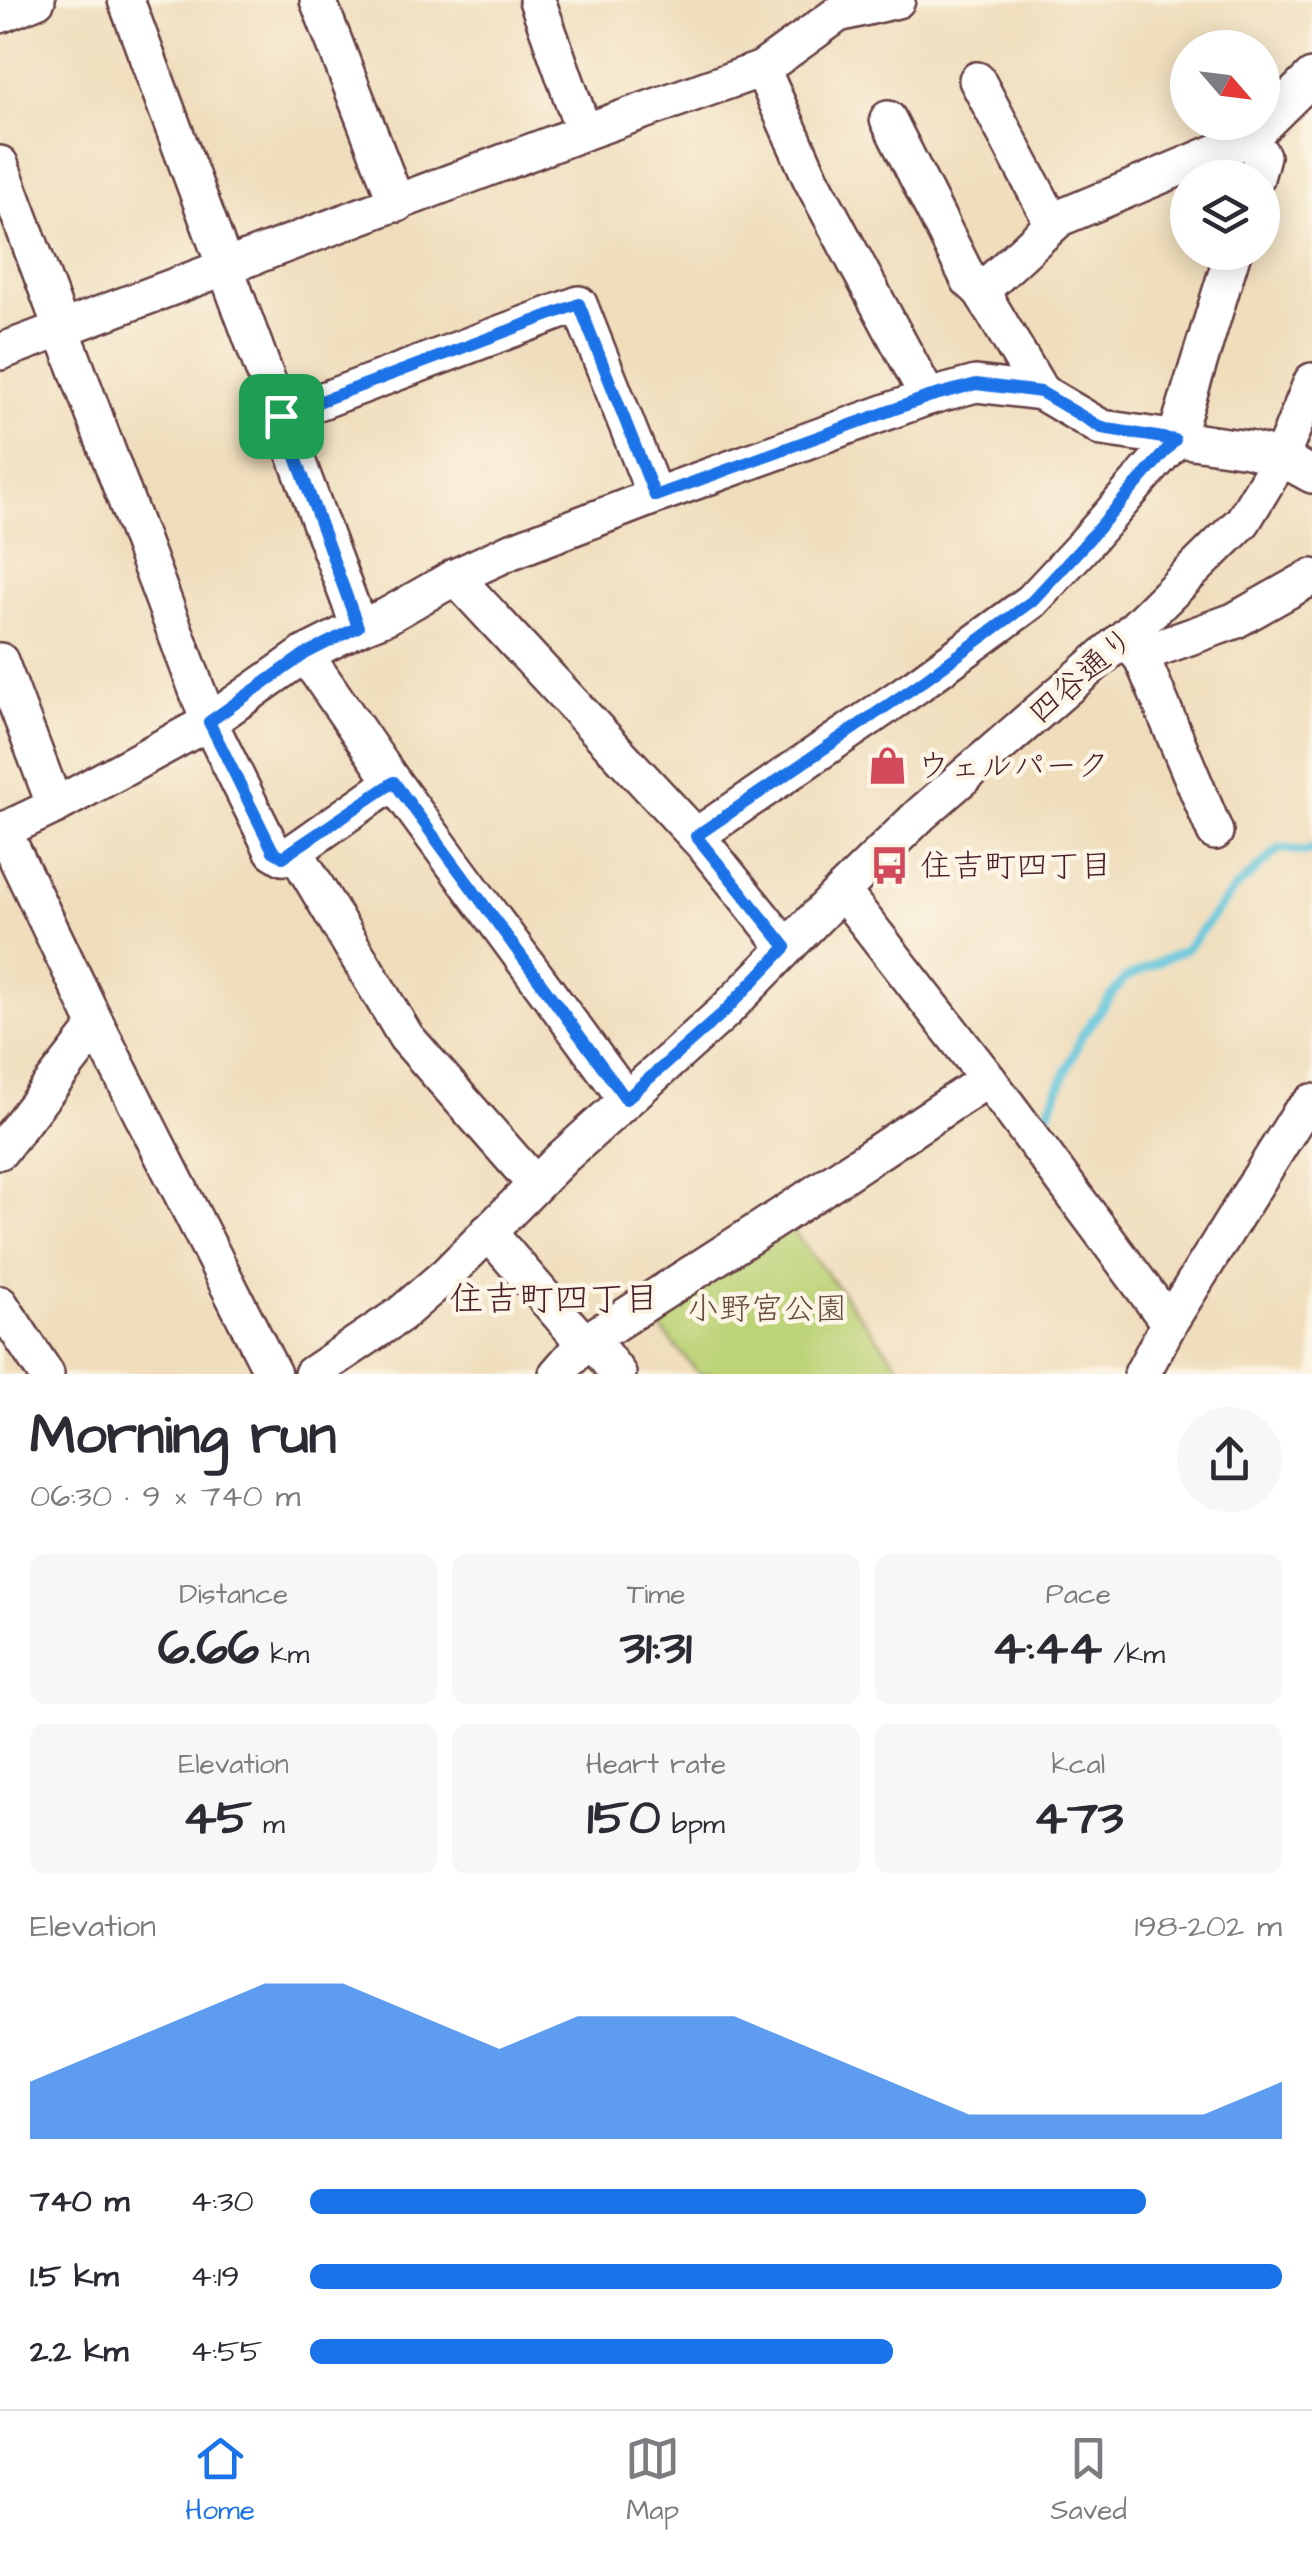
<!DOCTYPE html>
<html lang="en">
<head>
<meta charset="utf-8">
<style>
  :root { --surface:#fff; --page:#f7f7f7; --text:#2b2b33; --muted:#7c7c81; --line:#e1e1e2; --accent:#1a73e8 }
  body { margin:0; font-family:"Architects Daughter","Klee One",sans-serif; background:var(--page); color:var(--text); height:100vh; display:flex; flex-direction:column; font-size:38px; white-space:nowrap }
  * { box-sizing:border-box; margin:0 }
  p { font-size:32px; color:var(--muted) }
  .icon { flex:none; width:55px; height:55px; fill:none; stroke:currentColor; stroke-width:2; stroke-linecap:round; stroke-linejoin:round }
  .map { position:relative; height:1374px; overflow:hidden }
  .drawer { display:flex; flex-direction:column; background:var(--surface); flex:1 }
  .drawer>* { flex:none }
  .needle { width:65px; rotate:118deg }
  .controls { position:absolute; left:1170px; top:30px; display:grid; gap:20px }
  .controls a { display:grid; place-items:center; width:110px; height:110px; border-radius:50%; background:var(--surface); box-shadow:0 5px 25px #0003; font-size:50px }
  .pin { position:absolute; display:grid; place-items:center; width:85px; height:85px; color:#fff; margin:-42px; border-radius:20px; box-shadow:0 5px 15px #0006 }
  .round { display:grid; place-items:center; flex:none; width:105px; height:105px; border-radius:52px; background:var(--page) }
  .summary { display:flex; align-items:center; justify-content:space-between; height:170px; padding:0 30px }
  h1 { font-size:55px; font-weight:700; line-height:75px }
  .figures { display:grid; grid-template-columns:repeat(3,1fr); gap:15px; height:170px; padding:10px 30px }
  .figures div { display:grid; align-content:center; border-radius:15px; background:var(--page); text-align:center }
  .figures b { font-size:50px; font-weight:700 }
  .figures small { font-size:28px; font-weight:400 }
  .figures p { font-size:28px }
  .chart { height:280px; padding:20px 30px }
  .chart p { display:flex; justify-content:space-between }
  .chart svg { width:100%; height:180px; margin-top:10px; fill:var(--accent); opacity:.7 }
  ul { padding:0 30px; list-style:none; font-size:32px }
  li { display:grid; grid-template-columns:160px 120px 1fr; align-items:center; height:75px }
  li i { height:25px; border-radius:12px; background:var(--accent) }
  .tab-bar { display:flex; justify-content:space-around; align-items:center; height:140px; border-top:2px solid var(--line); background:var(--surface); font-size:28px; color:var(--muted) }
  .tab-bar a { display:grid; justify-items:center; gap:5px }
  .tab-bar .on { color:var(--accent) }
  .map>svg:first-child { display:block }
  .green { fill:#bcd377; stroke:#837951; stroke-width:2.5 }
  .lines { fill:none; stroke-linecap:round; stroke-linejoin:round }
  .stream { stroke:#5ec4db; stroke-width:9 }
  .minor-casing { stroke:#633c41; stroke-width:40 }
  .minor { stroke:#fff; stroke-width:35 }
  .route-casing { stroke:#fff; stroke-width:20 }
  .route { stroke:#1a73e8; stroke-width:12 }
  .labels { text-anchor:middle; stroke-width:9; stroke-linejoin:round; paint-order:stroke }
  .street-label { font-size:32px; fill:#4a1f2b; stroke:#fcf5e5 }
  .poi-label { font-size:32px; fill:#4a1f2b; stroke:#fcf5e5; text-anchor:start }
  .park-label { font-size:32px; fill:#664c3e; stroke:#fcf5e5 }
  .neighbourhood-label { font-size:35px; fill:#4a1f2b; stroke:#fcf5e5 }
</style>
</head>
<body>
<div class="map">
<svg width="1312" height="1374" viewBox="0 0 1312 1374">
  <rect width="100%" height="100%" fill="#fcf5e5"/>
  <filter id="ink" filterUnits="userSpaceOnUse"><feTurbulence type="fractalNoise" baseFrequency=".01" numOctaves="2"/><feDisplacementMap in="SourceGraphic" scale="20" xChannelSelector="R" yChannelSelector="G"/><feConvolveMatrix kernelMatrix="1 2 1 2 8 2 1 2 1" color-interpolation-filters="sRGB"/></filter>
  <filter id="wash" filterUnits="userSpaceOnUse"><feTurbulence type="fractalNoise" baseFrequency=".0048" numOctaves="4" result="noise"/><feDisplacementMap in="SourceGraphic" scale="40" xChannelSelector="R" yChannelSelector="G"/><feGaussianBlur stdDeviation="2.25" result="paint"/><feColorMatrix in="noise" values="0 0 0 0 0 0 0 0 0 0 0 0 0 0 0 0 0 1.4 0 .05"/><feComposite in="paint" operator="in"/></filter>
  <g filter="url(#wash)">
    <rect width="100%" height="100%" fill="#efddbb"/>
    <!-- green -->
    <polygon class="green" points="781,1216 906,1374 699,1374 647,1312"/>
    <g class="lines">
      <!-- stream -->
      <polyline class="stream" points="1045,1120 1082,1035 1124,979 1186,949 1233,891 1280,848 1306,852 1312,848"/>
    </g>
  </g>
  <g filter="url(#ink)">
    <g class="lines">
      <defs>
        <g id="minor">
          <polyline points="126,0 359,627"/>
          <polyline points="318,0 397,204"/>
          <polyline points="0,15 37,0"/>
          <polyline points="762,69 811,179 928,397"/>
          <polyline points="977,80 1053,224"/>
          <polyline points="888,119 969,280 981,291"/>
          <polyline points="584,132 762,69 838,14 897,0"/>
          <polyline points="1250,138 1262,156 1256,178"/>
          <polyline points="0,164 209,722 273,851 283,857 295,851 393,782"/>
          <polyline points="0,352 584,132 537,0"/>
          <polyline points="1041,392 981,291 1060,218 1250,138 1312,77"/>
          <polyline points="281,416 579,304 655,496"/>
          <polyline points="455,577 704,845 786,947"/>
          <polyline points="1131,632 1215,832"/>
          <polyline points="305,654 393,782 626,1099"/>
          <polyline points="1139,655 1234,621 1312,577"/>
          <polyline points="0,661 55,806"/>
          <polyline points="0,832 55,806 209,722 305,654 359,627 387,616 455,577 509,552 655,496 928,397 976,384 1041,392 1102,428 1248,449 1281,458 1312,475"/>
          <polyline points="696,836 916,686 1032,601 1083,546 1175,440 1233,252"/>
          <polyline points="295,851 406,1037 535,1184"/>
          <polyline points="842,891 988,1079 1169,1323"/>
          <polyline points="97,1026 273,1374"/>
          <polyline points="0,1151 97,1026 3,830"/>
          <polyline points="488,1232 584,1343"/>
          <polyline points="0,1304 46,1374"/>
          <polyline points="591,1339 618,1374"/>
          <polyline points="312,1374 401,1314 447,1274 563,1157 724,1012 842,891 921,814 1131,632 1243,521 1281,458 1312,381"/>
          <polyline points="557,1374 584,1343 781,1216 988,1079"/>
          <polyline points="1142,1374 1169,1323 1298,1116 1312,1102"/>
        </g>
      </defs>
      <!-- minor casing -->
      <use href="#minor" class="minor-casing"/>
      <!-- minor -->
      <use href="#minor" class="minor"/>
    </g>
  </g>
  <g class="lines" filter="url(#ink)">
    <defs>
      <polygon id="route" points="579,304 655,496 928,397 976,384 1041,392 1102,428 1175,440 1083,546 1032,601 916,686 696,836 786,947 724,1012 626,1099 394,782 283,857 273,851 209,722 305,654 358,627 281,416"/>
    </defs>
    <!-- route casing -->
    <use href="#route" class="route-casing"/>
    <!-- route -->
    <use href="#route" class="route"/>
  </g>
  <!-- icons -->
  <defs>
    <symbol id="shop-bare" viewBox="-9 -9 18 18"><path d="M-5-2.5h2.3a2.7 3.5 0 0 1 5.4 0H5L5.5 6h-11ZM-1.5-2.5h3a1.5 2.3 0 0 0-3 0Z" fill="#d1495b" stroke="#fcf5e5" stroke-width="2.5" paint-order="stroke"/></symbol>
    <symbol id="bus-bare" viewBox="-9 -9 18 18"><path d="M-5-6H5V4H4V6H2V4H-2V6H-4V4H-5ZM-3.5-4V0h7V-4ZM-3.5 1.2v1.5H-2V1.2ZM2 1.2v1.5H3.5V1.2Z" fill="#d1495b" stroke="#fcf5e5" stroke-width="2.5" paint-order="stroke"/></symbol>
  </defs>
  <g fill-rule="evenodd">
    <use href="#shop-bare" x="860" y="738" width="55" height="55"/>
    <use href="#bus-bare" x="862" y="838" width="55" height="55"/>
  </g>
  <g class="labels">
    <!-- street labels -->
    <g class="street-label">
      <text transform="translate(1081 675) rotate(-41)" y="11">四谷通り</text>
    </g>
    <!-- poi labels -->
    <g class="poi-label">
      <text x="917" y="776">ウェルパーク</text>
      <text x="920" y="876">住吉町四丁目</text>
    </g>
    <!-- park labels -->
    <g class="park-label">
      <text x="767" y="1319">小野宮公園</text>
    </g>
    <!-- neighbourhood labels -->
    <g class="neighbourhood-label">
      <text x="554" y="1310">住吉町四丁目</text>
    </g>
  </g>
</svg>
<div class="controls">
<a><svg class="needle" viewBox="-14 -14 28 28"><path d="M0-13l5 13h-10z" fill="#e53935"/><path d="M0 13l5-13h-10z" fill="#7c7c81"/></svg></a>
<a><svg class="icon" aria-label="layers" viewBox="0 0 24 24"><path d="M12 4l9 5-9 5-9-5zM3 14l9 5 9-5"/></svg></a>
</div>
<div class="pin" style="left:281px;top:416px;background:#1e9e55"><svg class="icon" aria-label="arrive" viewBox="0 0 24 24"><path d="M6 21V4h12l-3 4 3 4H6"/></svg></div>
</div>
<section class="drawer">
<div class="summary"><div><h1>Morning run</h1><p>06:30 · 9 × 740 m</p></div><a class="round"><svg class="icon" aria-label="share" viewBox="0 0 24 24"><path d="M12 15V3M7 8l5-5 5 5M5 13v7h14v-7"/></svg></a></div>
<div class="figures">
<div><p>Distance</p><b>6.66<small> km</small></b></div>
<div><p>Time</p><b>31:31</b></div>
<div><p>Pace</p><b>4:44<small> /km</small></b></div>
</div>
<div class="figures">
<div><p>Elevation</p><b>45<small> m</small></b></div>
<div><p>Heart rate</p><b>150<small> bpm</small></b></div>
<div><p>kcal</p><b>473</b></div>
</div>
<div class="chart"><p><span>Elevation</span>198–202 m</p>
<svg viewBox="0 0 160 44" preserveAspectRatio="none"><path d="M0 44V30L10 22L20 14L30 6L40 6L50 14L60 22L70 14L80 14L90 14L100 22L110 30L120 38L130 38L140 38L150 38L160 30V44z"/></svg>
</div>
<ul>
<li><b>740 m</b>4:30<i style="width:86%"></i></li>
<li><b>1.5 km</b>4:19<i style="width:100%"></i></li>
<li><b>2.2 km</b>4:55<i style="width:60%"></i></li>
</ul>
</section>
<nav class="tab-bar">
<a class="on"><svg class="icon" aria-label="home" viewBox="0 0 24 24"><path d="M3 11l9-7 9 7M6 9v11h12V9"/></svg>Home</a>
<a><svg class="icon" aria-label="map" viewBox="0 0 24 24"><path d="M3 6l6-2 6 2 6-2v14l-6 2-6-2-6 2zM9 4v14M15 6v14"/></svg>Map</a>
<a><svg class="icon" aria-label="saved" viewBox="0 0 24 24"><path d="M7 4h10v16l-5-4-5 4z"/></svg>Saved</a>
</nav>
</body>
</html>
